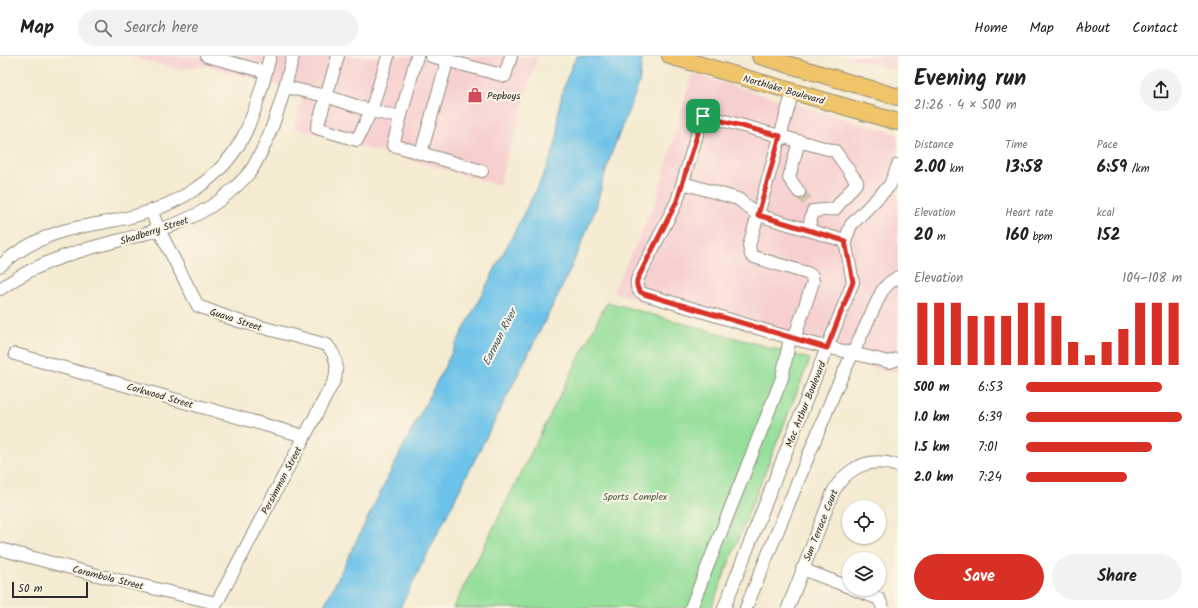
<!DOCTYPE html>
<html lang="en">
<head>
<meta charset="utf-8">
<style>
  :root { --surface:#fff; --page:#f2f2f2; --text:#222; --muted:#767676; --line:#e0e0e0; --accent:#d93025 }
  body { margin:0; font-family:Kalam,sans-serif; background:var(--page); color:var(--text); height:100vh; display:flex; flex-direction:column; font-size:15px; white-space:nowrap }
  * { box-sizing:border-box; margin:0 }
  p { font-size:13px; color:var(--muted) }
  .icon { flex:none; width:22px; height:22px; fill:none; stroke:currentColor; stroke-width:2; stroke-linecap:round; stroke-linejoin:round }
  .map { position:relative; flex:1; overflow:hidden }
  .drawer { display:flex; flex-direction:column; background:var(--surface); width:300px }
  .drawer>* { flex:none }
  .controls { position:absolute; left:842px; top:444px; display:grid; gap:8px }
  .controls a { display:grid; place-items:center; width:44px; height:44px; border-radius:50%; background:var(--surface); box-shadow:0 1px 3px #0004; font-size:20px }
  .scale { position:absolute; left:12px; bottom:10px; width:76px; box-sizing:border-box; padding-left:4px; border:2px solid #2b2b2b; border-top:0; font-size:11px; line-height:14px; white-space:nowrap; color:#2b2b2b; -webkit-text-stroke:3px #fcf5e5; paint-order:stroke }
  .pin { position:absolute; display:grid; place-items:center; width:34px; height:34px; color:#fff; margin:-17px; border-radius:8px; box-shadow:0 2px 6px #0006 }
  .round { display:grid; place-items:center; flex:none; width:42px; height:42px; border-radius:21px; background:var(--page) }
  .summary { display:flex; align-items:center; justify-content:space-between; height:68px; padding:0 16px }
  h1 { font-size:22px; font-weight:700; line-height:30px }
  .stats { display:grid; grid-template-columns:repeat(3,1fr); gap:6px; height:68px; padding:4px 16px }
  .stats div { display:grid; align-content:center }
  .stats b { font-size:17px; font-weight:700 }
  .stats small { font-size:11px; font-weight:400 }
  .stats p { font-size:11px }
  .chart { height:112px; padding:8px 16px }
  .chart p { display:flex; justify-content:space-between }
  .chart svg { width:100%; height:72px; margin-top:4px; stroke:var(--accent); stroke-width:6 }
  .button { display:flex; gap:8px; margin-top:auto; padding:8px 16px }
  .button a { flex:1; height:46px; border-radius:24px; background:var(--accent); color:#fff; font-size:16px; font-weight:700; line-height:46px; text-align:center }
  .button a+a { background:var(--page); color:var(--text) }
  ul { padding:0 16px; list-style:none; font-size:13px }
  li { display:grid; grid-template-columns:64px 48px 1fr; align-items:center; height:30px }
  li i { height:10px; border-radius:5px; background:var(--accent) }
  header { display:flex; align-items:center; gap:24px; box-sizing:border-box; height:56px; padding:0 20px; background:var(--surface); border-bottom:1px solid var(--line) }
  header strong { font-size:19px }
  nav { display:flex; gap:22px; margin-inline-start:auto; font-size:14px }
  .search { width:280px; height:36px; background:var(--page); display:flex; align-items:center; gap:10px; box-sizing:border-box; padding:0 14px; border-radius:22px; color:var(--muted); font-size:15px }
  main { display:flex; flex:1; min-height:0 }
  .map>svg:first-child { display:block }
  .built { fill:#f7cfd0 }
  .green { fill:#96df9b; stroke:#608563 }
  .water { fill:#6cc2e9; stroke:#4c768a }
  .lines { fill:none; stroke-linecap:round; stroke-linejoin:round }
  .minor-tunnel { stroke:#cdc5b1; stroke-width:12; stroke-dasharray:12 6; stroke-linecap:butt }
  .minor-casing { stroke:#908b7e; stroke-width:14 }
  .major-casing { stroke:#908b7e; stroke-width:18 }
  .minor { stroke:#fff; stroke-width:12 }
  .major { stroke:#f0c469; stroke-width:16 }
  .route-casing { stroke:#fff; stroke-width:8 }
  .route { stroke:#d93025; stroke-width:5 }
  .labels { text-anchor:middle; stroke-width:4; stroke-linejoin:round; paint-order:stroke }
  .street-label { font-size:10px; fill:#2b2b2b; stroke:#fcf5e5 }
  .poi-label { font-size:10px; fill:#2b2b2b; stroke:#fcf5e5; text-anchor:start }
  .park-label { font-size:10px; fill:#465847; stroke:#fcf5e5 }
  .water-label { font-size:11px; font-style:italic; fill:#3e5864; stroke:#fcf5e5 }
</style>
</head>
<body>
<header>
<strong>Map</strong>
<div class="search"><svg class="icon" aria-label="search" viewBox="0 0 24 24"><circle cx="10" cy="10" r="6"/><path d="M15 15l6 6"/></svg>Search here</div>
<nav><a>Home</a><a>Map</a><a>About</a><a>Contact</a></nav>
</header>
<main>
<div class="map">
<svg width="898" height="552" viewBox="0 0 898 552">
  <rect width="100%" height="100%" fill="#fcf5e5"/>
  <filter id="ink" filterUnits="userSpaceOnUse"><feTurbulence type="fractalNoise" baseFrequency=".025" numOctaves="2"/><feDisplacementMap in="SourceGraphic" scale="8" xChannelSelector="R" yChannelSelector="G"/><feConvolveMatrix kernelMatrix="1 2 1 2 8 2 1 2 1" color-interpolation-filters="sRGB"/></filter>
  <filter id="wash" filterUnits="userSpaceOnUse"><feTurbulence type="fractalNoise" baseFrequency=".012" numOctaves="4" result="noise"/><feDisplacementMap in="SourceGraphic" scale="16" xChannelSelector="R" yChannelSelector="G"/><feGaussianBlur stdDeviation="0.9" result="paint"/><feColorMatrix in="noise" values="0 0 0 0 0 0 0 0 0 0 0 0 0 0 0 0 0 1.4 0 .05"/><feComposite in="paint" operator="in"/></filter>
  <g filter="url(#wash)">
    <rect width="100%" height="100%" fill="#f5ebd2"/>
    <!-- built -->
    <g class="built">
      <polygon points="127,0 538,0 499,129 294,72 304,36 205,10 182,14"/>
      <polygon points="845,0 898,0 898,15"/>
      <polygon points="692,18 898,78 898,317 881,314 811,294 613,236 656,145"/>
    </g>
    <!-- green -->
    <polygon class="green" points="607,246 810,303 711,552 453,552"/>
    <!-- water -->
    <path class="water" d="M577,0H643C640,10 641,19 639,28L612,96L603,124L596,152L578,196L562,231L400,552H323L402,393L539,128C546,113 553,99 557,82C559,74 557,66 558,58C561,38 567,18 577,0Z"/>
  </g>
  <g filter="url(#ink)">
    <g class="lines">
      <!-- minor-tunnel -->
      <polyline class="minor-tunnel" points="799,136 807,145"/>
      <defs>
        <g id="minor">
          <polyline points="207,0 266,16"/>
          <polyline points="338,0 317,72 357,84 371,55 388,0"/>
          <polyline points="417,0 393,89 482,115"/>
          <polyline points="431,0 505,20 511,0"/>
          <polyline points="285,31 326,40 371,55 400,61"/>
          <polyline points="793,35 749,190 751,199 754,201 807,217 812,220 813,226 794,283"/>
          <polyline points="799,85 789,122 799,136"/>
          <polyline points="421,97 445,13 446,0"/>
          <polyline points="683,127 738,143 758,159 845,185"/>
          <path d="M151,154L159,174L198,250L235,264L327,289C336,299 338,309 335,323L214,552"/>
          <path d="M808,174L813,155L835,153L857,126L835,95L703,59L677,145L637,224C636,230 637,235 644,238L794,283L889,306L898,303"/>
          <path d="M0,210C18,194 40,182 63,175C80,170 99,168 117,164C169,154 223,126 246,75C257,51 264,25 270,0"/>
          <path d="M0,233C21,218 43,207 68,199C125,179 186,177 232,134C241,126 251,117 256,106C274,74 284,36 293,0"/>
          <polyline points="15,298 304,380"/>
          <polyline points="0,493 97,519 216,547"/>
          <polyline points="802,513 849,531"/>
          <polyline points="853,533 879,543 883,552"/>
          <polyline points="691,552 782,322 790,282"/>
          <polyline points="724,552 853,226 845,185 851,169 890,129 898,109"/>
          <polyline points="746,552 835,335 882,235 889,227 898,221"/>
          <path d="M788,552L833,436C847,411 870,400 898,410"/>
        </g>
        <g id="major">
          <polyline points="670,0 898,66"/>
          <polyline points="760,0 898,41"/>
        </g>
      </defs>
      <!-- minor casing -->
      <use href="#minor" class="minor-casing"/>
      <!-- major casing -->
      <use href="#major" class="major-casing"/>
      <!-- minor -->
      <use href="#minor" class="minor"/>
      <!-- major -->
      <use href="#major" class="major"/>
    </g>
  </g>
  <g class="lines" filter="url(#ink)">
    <defs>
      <path id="route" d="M703,60L780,80L758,159L845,185L853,226L827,292L644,238C637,235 636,230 637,224L677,145Z"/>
    </defs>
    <!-- route casing -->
    <use href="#route" class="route-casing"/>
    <!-- route -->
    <use href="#route" class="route"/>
  </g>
  <!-- icons -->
  <defs>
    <symbol id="shop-bare" viewBox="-9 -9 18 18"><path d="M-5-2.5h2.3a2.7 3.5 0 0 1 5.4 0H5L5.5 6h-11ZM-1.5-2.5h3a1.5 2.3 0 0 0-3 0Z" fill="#d1495b" stroke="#fcf5e5" stroke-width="2.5" paint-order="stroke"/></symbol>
  </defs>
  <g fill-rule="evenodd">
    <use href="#shop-bare" x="464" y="28" width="22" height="22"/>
  </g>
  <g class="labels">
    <!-- street labels -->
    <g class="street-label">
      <text transform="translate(784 33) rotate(16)" y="4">Northlake Boulevard</text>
      <text transform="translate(154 174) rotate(-18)" y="4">Shadberry Street</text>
      <text transform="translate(236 263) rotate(18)" y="4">Guava Street</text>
      <text transform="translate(160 339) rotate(16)" y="4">Corkwood Street</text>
      <text transform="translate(805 348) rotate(-68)" y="4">Mac Arthur Boulevard</text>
      <text transform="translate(281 424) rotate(-62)" y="4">Persimmon Street</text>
      <text transform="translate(820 469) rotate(-68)" y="4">Sun Terrace Court</text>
      <text transform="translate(108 521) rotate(14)" y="4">Carambola Street</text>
    </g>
    <!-- poi labels -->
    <g class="poi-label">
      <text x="487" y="43">Pepboys</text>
    </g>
    <!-- park labels -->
    <g class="park-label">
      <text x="635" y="444">Sports Complex</text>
    </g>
    <!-- water labels -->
    <g class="water-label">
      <text transform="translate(499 281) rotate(-63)" y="4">Earman River</text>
    </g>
  </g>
</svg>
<div class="controls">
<a><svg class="icon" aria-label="locate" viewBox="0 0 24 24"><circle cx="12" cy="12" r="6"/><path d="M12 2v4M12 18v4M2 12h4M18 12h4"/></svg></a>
<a><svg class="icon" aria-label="layers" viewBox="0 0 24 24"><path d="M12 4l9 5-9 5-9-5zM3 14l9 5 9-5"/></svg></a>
</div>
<div class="scale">50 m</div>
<div class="pin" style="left:703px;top:60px;background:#1e9e55"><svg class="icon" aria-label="arrive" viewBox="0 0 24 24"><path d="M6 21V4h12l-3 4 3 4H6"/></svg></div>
</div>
<section class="drawer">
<div class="summary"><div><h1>Evening run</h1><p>21:26 · 4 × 500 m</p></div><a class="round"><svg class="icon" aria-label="share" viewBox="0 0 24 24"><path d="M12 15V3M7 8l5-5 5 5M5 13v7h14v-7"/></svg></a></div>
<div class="stats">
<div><p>Distance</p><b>2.00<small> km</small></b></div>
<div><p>Time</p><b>13:58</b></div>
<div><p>Pace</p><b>6:59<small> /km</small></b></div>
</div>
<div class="stats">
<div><p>Elevation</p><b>20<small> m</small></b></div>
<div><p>Heart rate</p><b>160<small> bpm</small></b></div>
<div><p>kcal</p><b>152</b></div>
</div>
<div class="chart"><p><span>Elevation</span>104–108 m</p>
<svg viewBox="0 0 160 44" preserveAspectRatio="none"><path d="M5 44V6M15 44V6M25 44V6M35 44V14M45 44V14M55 44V14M65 44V6M75 44V6M85 44V14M95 44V30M105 44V38M115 44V30M125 44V22M135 44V6M145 44V6M155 44V6"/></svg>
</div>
<ul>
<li><b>500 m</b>6:53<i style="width:87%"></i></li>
<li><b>1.0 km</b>6:39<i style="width:100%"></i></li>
<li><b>1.5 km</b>7:01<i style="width:81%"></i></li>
<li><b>2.0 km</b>7:24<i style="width:65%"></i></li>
</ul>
<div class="button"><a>Save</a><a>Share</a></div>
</section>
</main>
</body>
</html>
